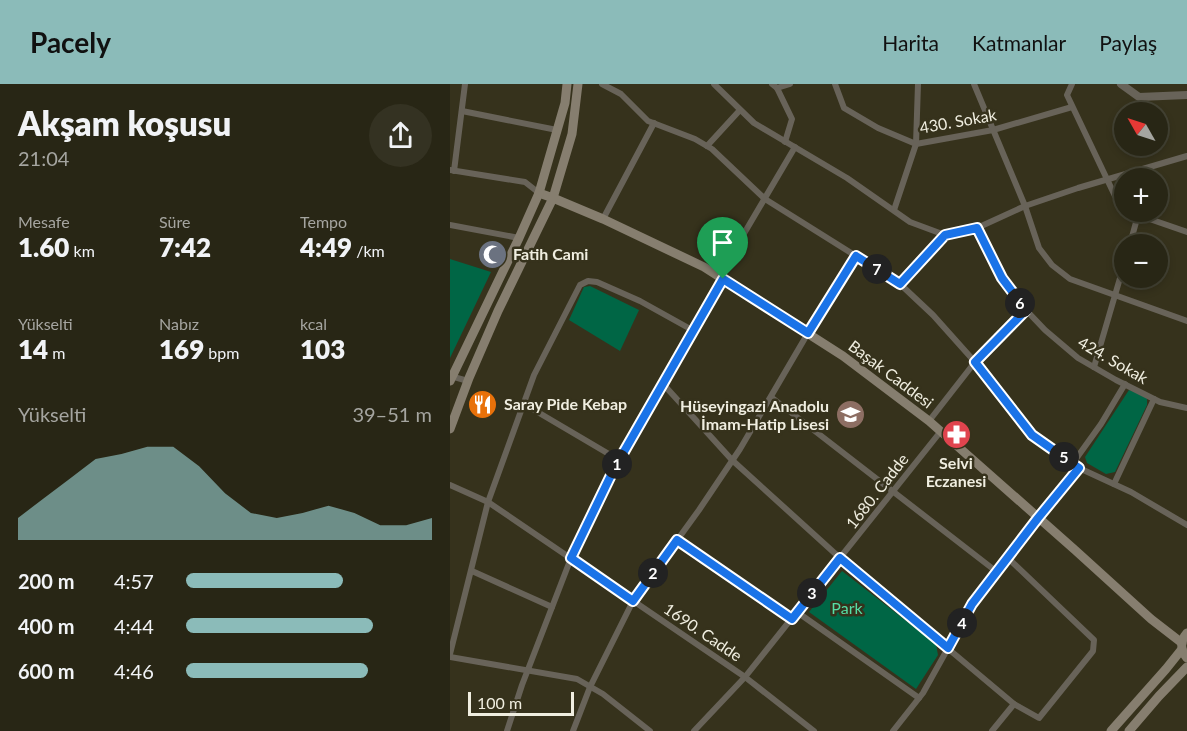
<!DOCTYPE html>
<html lang="tr">
<head>
<meta charset="utf-8">
<style>
  :root { --surface:#282615; --page:#343222; --text:#f1f3f6; --muted:#a5a5a0; --line:#444334; --accent:#8bbbb9 }
  body { margin:0; font-family:Lato,sans-serif; background:var(--page); color:var(--text); height:100vh; display:flex; flex-direction:column; font-size:22px; white-space:nowrap }
  * { box-sizing:border-box; margin:0 }
  p { font-size:20px; color:var(--muted) }
  .icon { flex:none; width:33px; height:33px; fill:none; stroke:currentColor; stroke-width:2; stroke-linecap:round; stroke-linejoin:round }
  .map { position:relative; flex:1; overflow:hidden }
  .panel { display:flex; flex-direction:column; background:var(--surface); width:450px }
  .panel>* { flex:none }
  .needle { width:39px; rotate:309deg }
  .buttons { position:absolute; left:664px; top:18px; display:grid; gap:12px }
  .buttons a { display:grid; place-items:center; width:54px; height:54px; border-radius:50%; background:var(--surface); box-shadow:0 3px 9px #0003,0 0 0 2px var(--line); font-size:30px }
  .scale { position:absolute; left:18px; bottom:15px; width:106px; box-sizing:border-box; padding-left:6px; border:3px solid #f0eee0; border-top:0; font-size:16px; line-height:21px; white-space:nowrap; color:#f0eee0; -webkit-text-stroke:4px #36321c; paint-order:stroke }
  .pin { position:absolute; display:grid; place-items:center; width:51px; height:51px; color:#fff; margin:-62px -26px; border-radius:50% 50% 50% 0; rotate:-45deg; box-shadow:0 0 6px #0007 }
  .pin .icon { rotate:45deg }
  .km { position:absolute; width:30px; height:30px; margin:-15px; border-radius:50%; background:#222; color:#fff; font-size:16px; line-height:30px; text-align:center }
  .round { display:grid; place-items:center; flex:none; width:63px; height:63px; border-radius:32px; background:var(--page) }
  .summary { display:flex; align-items:center; justify-content:space-between; height:102px; padding:0 18px }
  h1 { font-size:33px; font-weight:800; line-height:45px }
  .stats { display:grid; grid-template-columns:repeat(3,1fr); gap:9px; height:102px; padding:6px 18px }
  .stats div { display:grid; align-content:center }
  .stats b { font-size:26px; font-weight:800 }
  .stats small { font-size:16px; font-weight:400 }
  .stats p { font-size:16px }
  .chart { height:168px; padding:12px 18px }
  .chart p { display:flex; justify-content:space-between }
  .chart svg { width:100%; height:108px; margin-top:6px; fill:var(--accent); opacity:.7 }
  ul { padding:0 18px; list-style:none; font-size:20px }
  li { display:grid; grid-template-columns:96px 72px 1fr; align-items:center; height:45px }
  li i { height:15px; border-radius:8px; background:var(--accent) }
  header { display:flex; align-items:center; gap:36px; box-sizing:border-box; height:84px; padding:0 30px; background:var(--accent); color:#111 }
  header strong { font-size:28px }
  nav { display:flex; gap:33px; margin-inline-start:auto; font-size:21px }
  main { display:flex; flex:1; min-height:0 }
  .map>svg:first-child { display:block }
  .green { fill:#006645 }
  .lines { fill:none; stroke-linecap:round; stroke-linejoin:round }
  .minor { stroke:#686359; stroke-width:6 }
  .tertiary { stroke:#686359; stroke-width:8 }
  .secondary { stroke:#867e6f; stroke-width:9 }
  .route-casing { stroke:#fff; stroke-width:12 }
  .route { stroke:#1a73e8; stroke-width:8 }
  .labels { text-anchor:middle; stroke-width:5; stroke-linejoin:round; paint-order:stroke }
  .street-label { font-size:16px; fill:#f0eee0; stroke:#36321c }
  .poi-label { font-size:16px; font-weight:bold; fill:#f0eee0; stroke:#36321c; text-anchor:start }
  .park-label { font-size:16px; fill:#56dea5; stroke:#36321c }
</style>
</head>
<body>
<header>
<strong>Pacely</strong>
<nav><a>Harita</a><a>Katmanlar</a><a>Paylaş</a></nav>
</header>
<main>
<section class="panel">
<div class="summary"><div><h1>Akşam koşusu</h1><p>21:04</p></div><a class="round"><svg class="icon" aria-label="share" viewBox="0 0 24 24"><path d="M12 15V3M7 8l5-5 5 5M5 13v7h14v-7"/></svg></a></div>
<div class="stats">
<div><p>Mesafe</p><b>1.60<small> km</small></b></div>
<div><p>Süre</p><b>7:42</b></div>
<div><p>Tempo</p><b>4:49<small> /km</small></b></div>
</div>
<div class="stats">
<div><p>Yükselti</p><b>14<small> m</small></b></div>
<div><p>Nabız</p><b>169<small> bpm</small></b></div>
<div><p>kcal</p><b>103</b></div>
</div>
<div class="chart"><p><span>Yükselti</span>39–51 m</p>
<svg viewBox="0 0 160 44" preserveAspectRatio="none"><path d="M0 44V35L10 27L20 19L30 11L40 9L50 6L60 6L70 14L80 25L90 33L100 35L110 33L120 30L130 33L140 38L150 38L160 35V44z"/></svg>
</div>
<ul>
<li><b>200 m</b>4:57<i style="width:64%"></i></li>
<li><b>400 m</b>4:44<i style="width:76%"></i></li>
<li><b>600 m</b>4:46<i style="width:74%"></i></li>
</ul>
</section>
<div class="map">
<svg width="737" height="647" viewBox="0 0 737 647">
  <rect width="100%" height="100%" fill="#36321c"/>
  <!-- green -->
  <g class="green">
    <polygon points="0,175 41,188 0,274"/>
    <polygon points="140,202 189,226 170,267 119,236 134,203"/>
    <polygon points="679,306 695,312 697,315 697,321 665,388 656,390 637,379 635,373"/>
    <polygon points="392,487 486,560 488,571 466,605 359,528"/>
  </g>
  <g class="lines">
    <!-- minor -->
    <g class="minor">
      <polyline points="264,0 304,39 397,94 460,138 495,151"/>
      <polyline points="322,0 327,4 342,35 335,58"/>
      <polyline points="385,0 394,24 428,44 466,60 543,46 622,23"/>
      <polyline points="524,0 575,122 589,164 602,181 620,195 737,237"/>
      <polyline points="622,0 617,11 665,112 675,120"/>
      <polyline points="327,4 340,0"/>
      <polyline points="12,27 107,46"/>
      <polyline points="257,62 290,26"/>
      <polyline points="0,86 75,98 89,109"/>
      <polyline points="4,87 15,0"/>
      <polyline points="444,126 466,60 468,0"/>
      <polyline points="684,128 688,131 737,148"/>
      <polyline points="153,135 204,39"/>
      <polyline points="0,141 69,154"/>
      <polyline points="527,144 552,194 576,226 595,246 628,274 666,296 710,318 737,324"/>
      <polyline points="680,160 688,131"/>
      <polyline points="406,172 450,200 483,231 525,278 582,351 629,384"/>
      <polyline points="269,192 345,63"/>
      <polyline points="450,200 495,151 527,144 575,122 628,104 737,72"/>
      <polyline points="644,283 675,177"/>
      <polyline points="0,292 18,297"/>
      <polyline points="214,301 282,376 390,474 564,620 589,634 643,567 644,556 558,474"/>
      <polyline points="321,313 547,488"/>
      <polyline points="74,320 169,376"/>
      <polyline points="479,337 525,278 576,226"/>
      <polyline points="623,379 651,340 675,300"/>
      <polyline points="664,400 704,315"/>
      <polyline points="0,401 38,418 295,593 364,647"/>
      <polyline points="227,456 342,535"/>
      <polyline points="22,487 102,523"/>
      <polyline points="347,528 469,614"/>
      <polyline points="0,570 38,418 84,291 130,201 138,197 147,198 190,217 244,247"/>
      <polyline points="0,573 127,595 153,610 200,647"/>
      <polyline points="57,647 72,601 121,474 164,385 273,195"/>
      <polyline points="123,647 140,603 183,517 249,426 290,365 358,249 406,172 315,115 262,65 245,55 198,37 171,10 152,0"/>
      <polyline points="244,647 295,593 491,347"/>
      <polyline points="443,647 473,609 522,521 588,434 629,384 681,408 737,441"/>
      <polyline points="542,647 564,620"/>
    </g>
    <!-- tertiary -->
    <polyline class="tertiary" points="671,0 689,13 737,11"/>
    <!-- secondary -->
    <g class="secondary">
      <polyline points="89,109 103,114 153,135 254,183 393,272 479,337 625,466 701,535 732,559"/>
      <polyline points="0,297 69,154 89,109 115,19 117,0"/>
      <polyline points="0,345 19,294 48,227 103,114 122,50 128,0"/>
      <path d="M737,549C730,557 730,566 737,574"/>
      <polyline points="661,647 716,585 732,565"/>
      <polyline points="679,647 709,612 737,583"/>
    </g>
  </g>
  <g class="lines">
    <defs>
      <polygon id="route" points="527,144 552,194 576,226 525,278 582,351 629,384 588,434 522,520 498,564 390,474 342,535 227,456 183,517 121,474 164,385 273,195 358,249 406,172 450,200 495,151"/>
    </defs>
    <!-- route casing -->
    <use href="#route" class="route-casing"/>
    <!-- route -->
    <use href="#route" class="route"/>
  </g>
  <!-- icons -->
  <defs>
    <symbol id="mosque-disc" viewBox="-11 -11 22 22"><circle r="9.5" fill="#6b7280" stroke="#36321c"/><path d="M3.5-4.9A6 6 0 1 0 3.5 4.9A5 5 0 1 1 3.5-4.9Z" fill="#fff"/></symbol>
    <symbol id="restaurant-disc" viewBox="-11 -11 22 22"><circle r="9.5" fill="#e8710a" stroke="#36321c"/><path d="M-5-6h1v4h1v-4h1v4h1v-4h1v5L-1.5 .5V6h-2V.5L-5-1ZM5-6V6H3V1.5H1.5Q1.5-4 5-6Z" fill="#fff"/></symbol>
    <symbol id="school-disc" viewBox="-11 -11 22 22"><circle r="9.5" fill="#8d6e63" stroke="#36321c"/><path d="M0-5L7-2L0 1L-7-2ZM-4 1L0 2.5L4 1V4Q0 6-4 4Z" fill="#fff"/></symbol>
    <symbol id="pharmacy-disc" viewBox="-11 -11 22 22"><circle r="9.5" fill="#e0444e" stroke="#36321c"/><path d="M-2-6h4v4h4v4h-4v4h-4v-4h-4v-4h4Z" fill="#fff"/></symbol>
  </defs>
  <g fill-rule="evenodd">
    <use href="#mosque-disc" x="26" y="154" width="33" height="33"/>
    <use href="#restaurant-disc" x="16" y="304" width="33" height="33"/>
    <use href="#school-disc" x="384" y="314" width="33" height="33"/>
    <use href="#pharmacy-disc" x="490" y="334" width="33" height="33"/>
  </g>
  <g class="labels">
    <!-- street labels -->
    <g class="street-label">
      <text transform="translate(508 37) rotate(-10)" y="6">430. Sokak</text>
      <text transform="translate(663 276) rotate(30)" y="6">424. Sokak</text>
      <text transform="translate(441 290) rotate(37)" y="6">Başak Caddesi</text>
      <text transform="translate(427 407) rotate(-52)" y="6">1680. Cadde</text>
      <text transform="translate(253 548) rotate(34)" y="6">1690. Cadde</text>
    </g>
    <!-- poi labels -->
    <g class="poi-label">
      <text x="63" y="176">Fatih Cami</text>
      <text x="54" y="326">Saray Pide Kebap</text>
      <text x="379" y="328" text-anchor="end">Hüseyingazi Anadolu<tspan x="379" dy="18">İmam-Hatip Lisesi</tspan></text>
      <text x="506" y="385" text-anchor="middle">Selvi<tspan x="506" dy="18">Eczanesi</tspan></text>
    </g>
    <!-- park labels -->
    <g class="park-label">
      <text x="397" y="530">Park</text>
    </g>
  </g>
</svg>
<div class="buttons">
<a><svg class="needle" viewBox="-14 -14 28 28"><path d="M0-13l5 13h-10z" fill="#e53935"/><path d="M0 13l5-13h-10z" fill="#a5a5a0"/></svg></a>
<a>+</a>
<a>−</a>
</div>
<div class="scale">100 m</div>
<div class="pin" style="left:273px;top:195px;background:#1e9e55"><svg class="icon" aria-label="arrive" viewBox="0 0 24 24"><path d="M6 21V4h12l-3 4 3 4H6"/></svg></div>
<b class="km" style="left:167px;top:380px">1</b>
<b class="km" style="left:203px;top:489px">2</b>
<b class="km" style="left:362px;top:509px">3</b>
<b class="km" style="left:512px;top:539px">4</b>
<b class="km" style="left:614px;top:373px">5</b>
<b class="km" style="left:570px;top:219px">6</b>
<b class="km" style="left:427px;top:185px">7</b>
</div>
</main>
</body>
</html>
